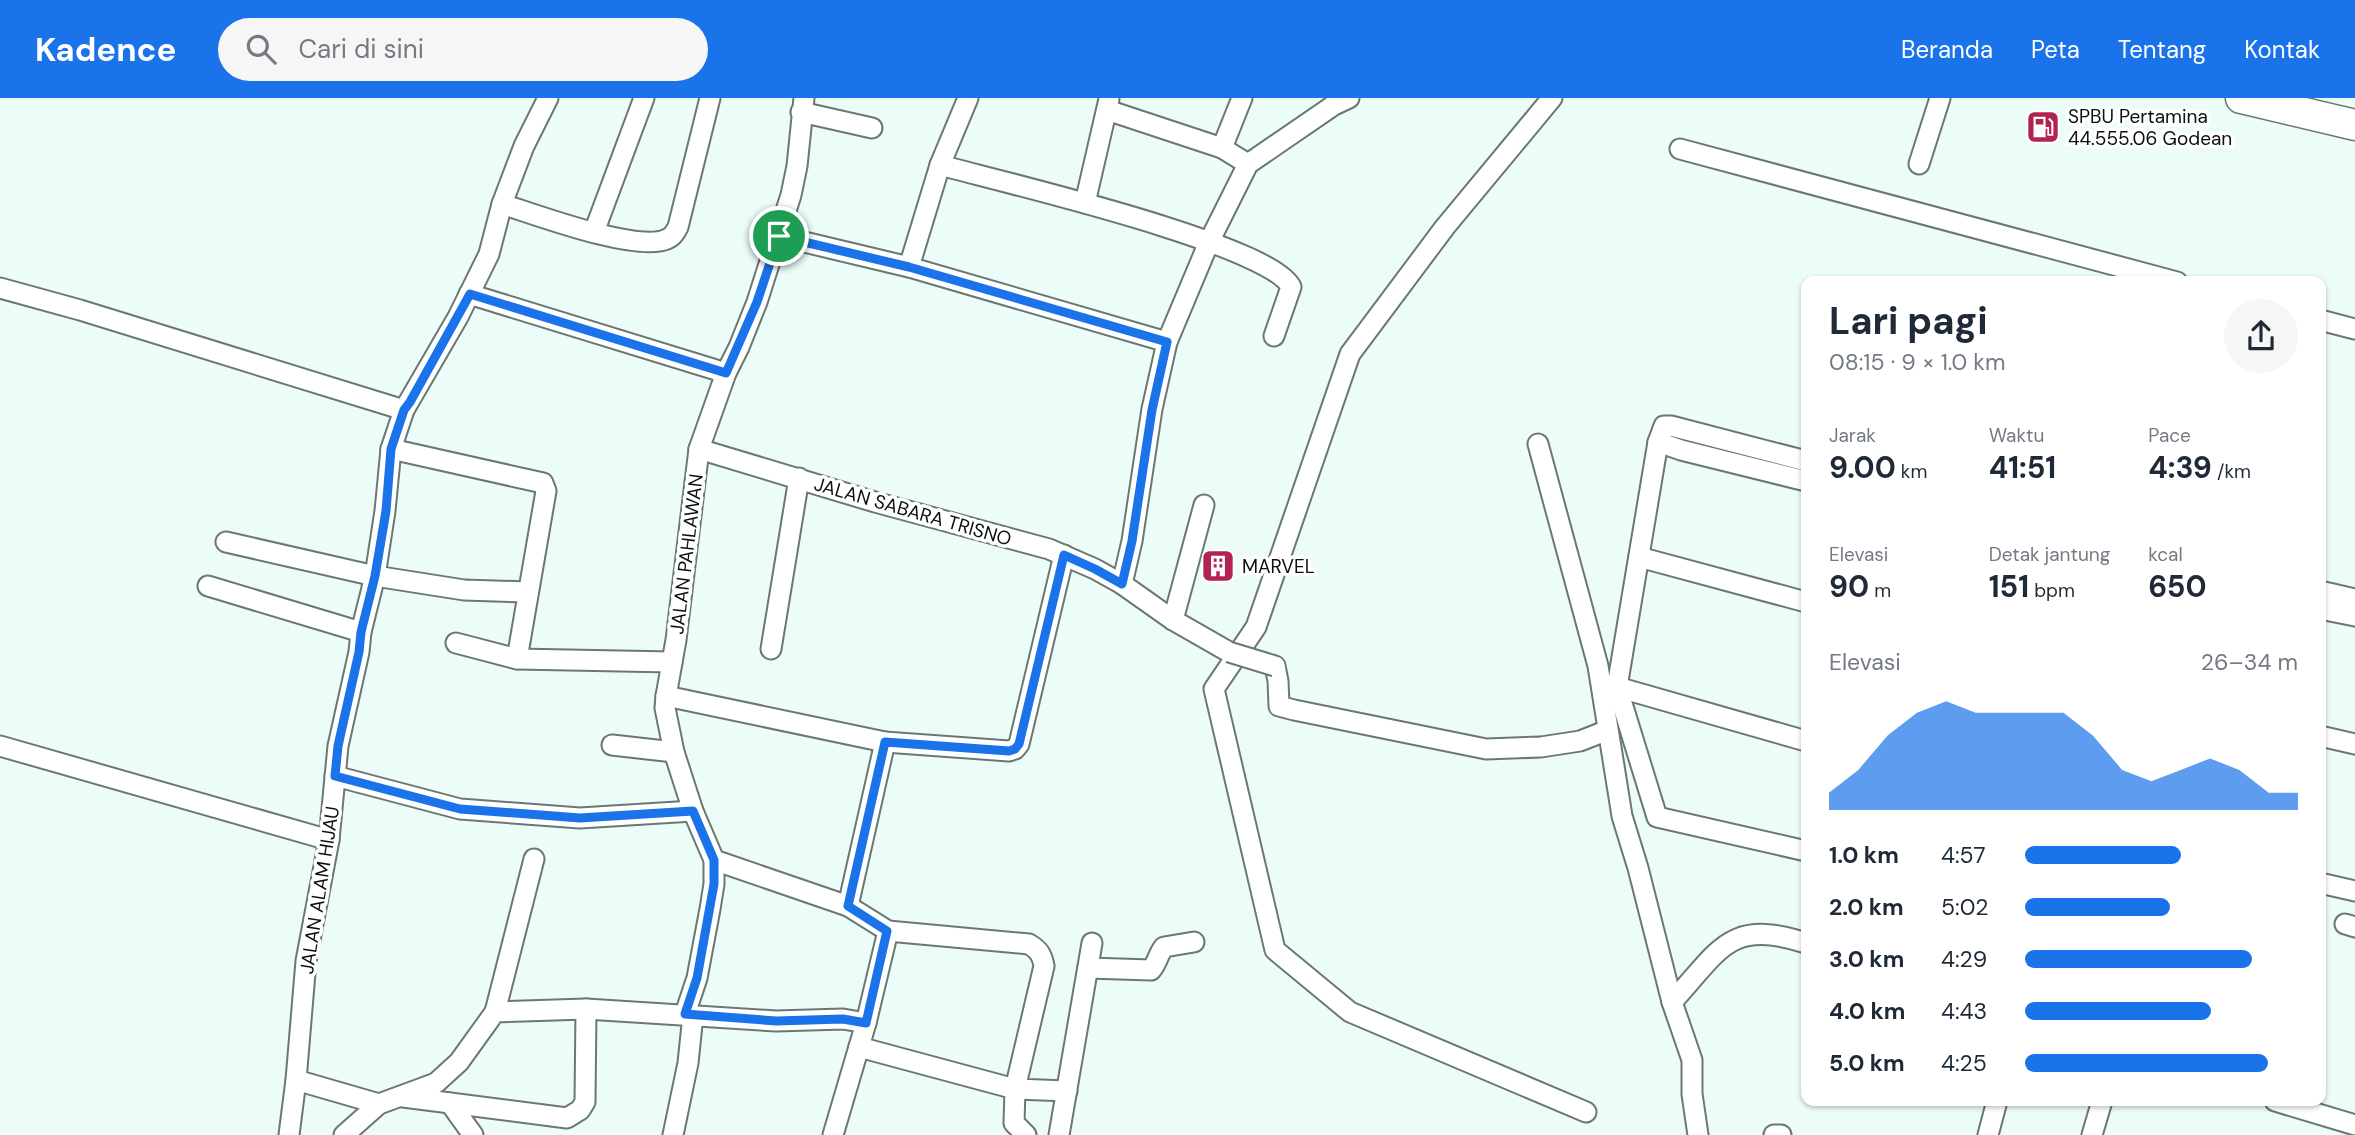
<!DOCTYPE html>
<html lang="id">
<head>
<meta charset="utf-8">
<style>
  :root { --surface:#fff; --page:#f6f6f7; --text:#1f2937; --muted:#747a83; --accent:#1a73e8 }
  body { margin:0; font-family:"DM Sans",sans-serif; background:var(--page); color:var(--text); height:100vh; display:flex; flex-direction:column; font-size:26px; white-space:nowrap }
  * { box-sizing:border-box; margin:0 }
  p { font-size:23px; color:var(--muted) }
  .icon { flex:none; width:38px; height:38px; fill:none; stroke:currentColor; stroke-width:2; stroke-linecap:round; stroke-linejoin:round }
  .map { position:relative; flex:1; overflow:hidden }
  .panel { position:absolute; left:1801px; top:178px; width:525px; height:830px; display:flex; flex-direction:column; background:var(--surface); border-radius:14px; box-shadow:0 2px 5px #0004 }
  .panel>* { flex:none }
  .pin { position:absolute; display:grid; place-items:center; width:60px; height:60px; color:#fff; margin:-30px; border:4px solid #fff; border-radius:50%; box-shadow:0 2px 7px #0007 }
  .round { display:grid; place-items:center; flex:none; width:74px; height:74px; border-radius:37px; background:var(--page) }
  .overview { display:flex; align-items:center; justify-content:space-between; height:119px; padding:0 28px }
  h1 { font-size:38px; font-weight:700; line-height:52px }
  .figures { display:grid; grid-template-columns:repeat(3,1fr); gap:10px; height:119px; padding:7px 28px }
  .figures div { display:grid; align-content:center }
  .figures b { font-size:30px; font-weight:700 }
  .figures small { font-size:19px; font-weight:400 }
  .figures p { font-size:19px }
  .chart { height:196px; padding:14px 28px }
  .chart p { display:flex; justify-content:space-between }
  .chart svg { width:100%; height:126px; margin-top:7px; fill:var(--accent); opacity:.7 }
  ul { padding:0 28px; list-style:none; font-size:23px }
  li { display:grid; grid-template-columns:112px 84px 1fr; align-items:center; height:52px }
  li i { height:18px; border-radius:9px; background:var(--accent) }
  header { display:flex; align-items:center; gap:42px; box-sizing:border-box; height:98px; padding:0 35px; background:var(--accent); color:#fff }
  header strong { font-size:33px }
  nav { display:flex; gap:38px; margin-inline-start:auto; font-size:24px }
  .search { width:490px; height:63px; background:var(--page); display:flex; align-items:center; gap:18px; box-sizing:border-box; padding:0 24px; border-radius:38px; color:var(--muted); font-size:26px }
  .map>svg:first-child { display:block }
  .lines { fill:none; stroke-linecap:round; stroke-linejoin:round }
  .street-casing { stroke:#6a7873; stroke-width:23 }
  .primary-casing { stroke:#6a7873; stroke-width:33 }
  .street { stroke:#fff; stroke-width:19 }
  .primary { stroke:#fff; stroke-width:30 }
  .street-bridge-casing { stroke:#6a7873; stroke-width:23; stroke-linecap:butt }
  .street-bridge { stroke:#fff; stroke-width:19 }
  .route-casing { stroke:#fff; stroke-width:14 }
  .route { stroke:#1a73e8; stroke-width:9 }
  .labels { text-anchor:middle; stroke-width:7; stroke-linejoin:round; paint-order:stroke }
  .poi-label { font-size:19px; fill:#0a100e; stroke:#fff; text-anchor:start }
  .street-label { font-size:19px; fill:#0a100e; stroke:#fff }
</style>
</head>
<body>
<header>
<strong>Kadence</strong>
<div class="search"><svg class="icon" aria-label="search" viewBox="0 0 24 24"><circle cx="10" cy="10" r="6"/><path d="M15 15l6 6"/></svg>Cari di sini</div>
<nav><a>Beranda</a><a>Peta</a><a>Tentang</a><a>Kontak</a></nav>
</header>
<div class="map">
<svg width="2355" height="1037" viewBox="0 0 2355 1037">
  <rect width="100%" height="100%" fill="#ecfcf8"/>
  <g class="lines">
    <defs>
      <g id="street">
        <polyline points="1552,0 1445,129 1350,256 1256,529 1214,591 1275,852 1350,914 1586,1014"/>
        <polyline points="1107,12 1222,50 1248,66"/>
        <polyline points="801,14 872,30"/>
        <polyline points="1222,50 1242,0"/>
        <polyline points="1680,51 2177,184"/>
        <polyline points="1919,66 1940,0"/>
        <path d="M940,67C998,83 1270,146 1291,189L1274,238"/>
        <polyline points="1085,105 1109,1"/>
        <path d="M502,106C534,116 638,155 667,141C673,139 675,134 678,129L710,0"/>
        <polyline points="594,134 644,0"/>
        <polyline points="779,138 909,169 1167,244"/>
        <polyline points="909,169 940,67 968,0"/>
        <polyline points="0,190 80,212 404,312"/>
        <polyline points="469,196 726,275"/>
        <polyline points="2320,222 2355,231"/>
        <polyline points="1658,344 1681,352 1806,383"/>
        <polyline points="1538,346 1598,568 1622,718 1638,770 1672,904 1692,962 1692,996 1698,1037"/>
        <polyline points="391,351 543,385 546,393 517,561"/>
        <polyline points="699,351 875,404 1049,451 1095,471 1122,486 1173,522 1229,554"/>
        <polyline points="1806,363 1671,328 1664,328 1658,344 1617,589 1806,643"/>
        <polyline points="226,444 375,478 464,492 528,494"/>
        <polyline points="1639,459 1806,504"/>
        <polyline points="1122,486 1132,443 1152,311 1167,244 1209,144 1248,66 1334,7 1349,0"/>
        <polyline points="208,488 361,534"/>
        <polyline points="2320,493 2355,501"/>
        <polyline points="2320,511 2355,518"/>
        <polyline points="1173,522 1204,407"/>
        <polyline points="456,545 517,561 672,564"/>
        <polyline points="771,551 799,380"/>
        <polyline points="1275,568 1278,583 1279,608 1294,612 1486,651 1541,649 1580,643 1603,634 1607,635"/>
        <polyline points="1617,589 1657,719 1806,753"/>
        <polyline points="666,598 885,644 1009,653 1015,651 1019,646 1064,457"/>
        <polyline points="2320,638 2355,646"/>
        <polyline points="612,647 674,654"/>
        <polyline points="0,648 329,742"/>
        <polyline points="335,678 460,711 580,720 693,713"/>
        <path d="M714,762L848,808L888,833L1029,846C1039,852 1042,857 1044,868L1015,991L1067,993"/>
        <polyline points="2320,785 2355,793"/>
        <polyline points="848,808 885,644"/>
        <polyline points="2345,826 2355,829"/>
        <path d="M1088,870L1151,872C1157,866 1158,856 1164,849L1194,844"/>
        <path d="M1672,904C1720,852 1729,820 1806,845"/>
        <polyline points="495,914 534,761"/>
        <polyline points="685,916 697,880 710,811 714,786 714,762 693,713 674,654 665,610 666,598 676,542 699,351 726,275 739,249 757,204 791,97 797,68 804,0"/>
        <polyline points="859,949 1015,991 1014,1025 1026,1037"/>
        <polyline points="296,982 379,1006"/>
        <polyline points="403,999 567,1020 580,1012 585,1004 586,911"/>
        <polyline points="2275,1003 2355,1027"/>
        <polyline points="450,1005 473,1037"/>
        <polyline points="289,1037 296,982 306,863 329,742 338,648 359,554 361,534 375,478 385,413 391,351 404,312 458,219 489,156 502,106 524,48 548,0"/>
        <polyline points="344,1037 379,1006 436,985 459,964 495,914 586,911 776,923 843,921 866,925"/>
        <polyline points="673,1037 688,965 693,917"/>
        <polyline points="833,1037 866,925 888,833"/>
        <polyline points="1059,1037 1092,845"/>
        <polyline points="1774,1037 1781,1037"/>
        <polyline points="1988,1037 1997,1003"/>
        <polyline points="2092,1037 2102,1003"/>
      </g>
      <polyline id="primary" points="2241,0 2355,27"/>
    </defs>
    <!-- street casing -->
    <use href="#street" class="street-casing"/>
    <!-- primary casing -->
    <use href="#primary" class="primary-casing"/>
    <!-- street -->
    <use href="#street" class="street"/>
    <!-- primary -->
    <use href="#primary" class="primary"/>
    <defs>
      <polyline id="street-bridge" points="1229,554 1275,568"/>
    </defs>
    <!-- street-bridge casing -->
    <use href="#street-bridge" class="street-bridge-casing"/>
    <!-- street-bridge -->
    <use href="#street-bridge" class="street-bridge"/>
  </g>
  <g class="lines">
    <defs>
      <polygon id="route" points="779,138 909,169 1167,244 1152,312 1132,443 1122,486 1095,471 1064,457 1019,646 1015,651 1009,653 885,644 848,808 887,833 866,925 843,921 776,923 685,916 697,880 714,786 714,762 693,713 580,720 460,711 335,678 338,648 359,554 361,534 375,478 386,413 391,351 404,312 410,304 470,196 726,275 757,204"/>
    </defs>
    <!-- route casing -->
    <use href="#route" class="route-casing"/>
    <!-- route -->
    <use href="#route" class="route"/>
  </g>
  <!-- icons -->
  <defs>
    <symbol id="fuel-square" viewBox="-11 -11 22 22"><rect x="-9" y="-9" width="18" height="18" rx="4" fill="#b32350" stroke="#fff"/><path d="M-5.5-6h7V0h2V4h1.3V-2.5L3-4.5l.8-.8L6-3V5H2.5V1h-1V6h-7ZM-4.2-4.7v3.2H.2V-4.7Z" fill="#fff"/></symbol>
    <symbol id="building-square" viewBox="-11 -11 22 22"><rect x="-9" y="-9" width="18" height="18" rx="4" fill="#b32350" stroke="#fff"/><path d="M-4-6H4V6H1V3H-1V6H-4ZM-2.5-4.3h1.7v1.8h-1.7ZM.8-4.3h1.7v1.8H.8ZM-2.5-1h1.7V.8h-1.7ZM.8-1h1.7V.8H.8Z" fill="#fff"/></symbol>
  </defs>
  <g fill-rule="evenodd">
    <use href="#fuel-square" x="2024" y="10" width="38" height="38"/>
    <use href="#building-square" x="1199" y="449" width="38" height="38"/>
  </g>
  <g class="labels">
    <!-- poi labels -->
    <g class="poi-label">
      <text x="2068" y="25">SPBU Pertamina<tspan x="2068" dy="22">44.555.06 Godean</tspan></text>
      <text x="1242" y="475">MARVEL</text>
    </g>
    <!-- street labels -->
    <g class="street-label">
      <text transform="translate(913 413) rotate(16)" y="7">JALAN SABARA TRISNO</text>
      <text transform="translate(686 456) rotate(-83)" y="7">JALAN PAHLAWAN</text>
      <text transform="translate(319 792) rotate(-81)" y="7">JALAN ALAM HIJAU</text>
    </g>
  </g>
</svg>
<div class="pin" style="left:779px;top:138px;background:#1e9e55"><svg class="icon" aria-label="arrive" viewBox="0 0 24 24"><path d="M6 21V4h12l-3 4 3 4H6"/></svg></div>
<section class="panel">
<div class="overview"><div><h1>Lari pagi</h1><p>08:15 · 9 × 1.0 km</p></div><a class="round"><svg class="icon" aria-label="share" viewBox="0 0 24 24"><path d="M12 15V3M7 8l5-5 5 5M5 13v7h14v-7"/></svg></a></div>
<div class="figures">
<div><p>Jarak</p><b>9.00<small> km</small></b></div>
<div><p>Waktu</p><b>41:51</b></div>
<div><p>Pace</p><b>4:39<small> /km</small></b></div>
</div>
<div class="figures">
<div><p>Elevasi</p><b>90<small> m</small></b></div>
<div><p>Detak jantung</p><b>151<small> bpm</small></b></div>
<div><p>kcal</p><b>650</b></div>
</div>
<div class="chart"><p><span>Elevasi</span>26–34 m</p>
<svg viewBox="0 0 160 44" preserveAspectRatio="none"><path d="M0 44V38L10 30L20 18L30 10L40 6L50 10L60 10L70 10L80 10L90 18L100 30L110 34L120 30L130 26L140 30L150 38L160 38V44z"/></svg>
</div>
<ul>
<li><b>1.0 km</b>4:57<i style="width:57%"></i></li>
<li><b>2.0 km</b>5:02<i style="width:53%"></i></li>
<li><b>3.0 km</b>4:29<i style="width:83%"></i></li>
<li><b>4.0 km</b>4:43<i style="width:68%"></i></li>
<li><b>5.0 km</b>4:25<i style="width:89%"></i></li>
</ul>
</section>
</div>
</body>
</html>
